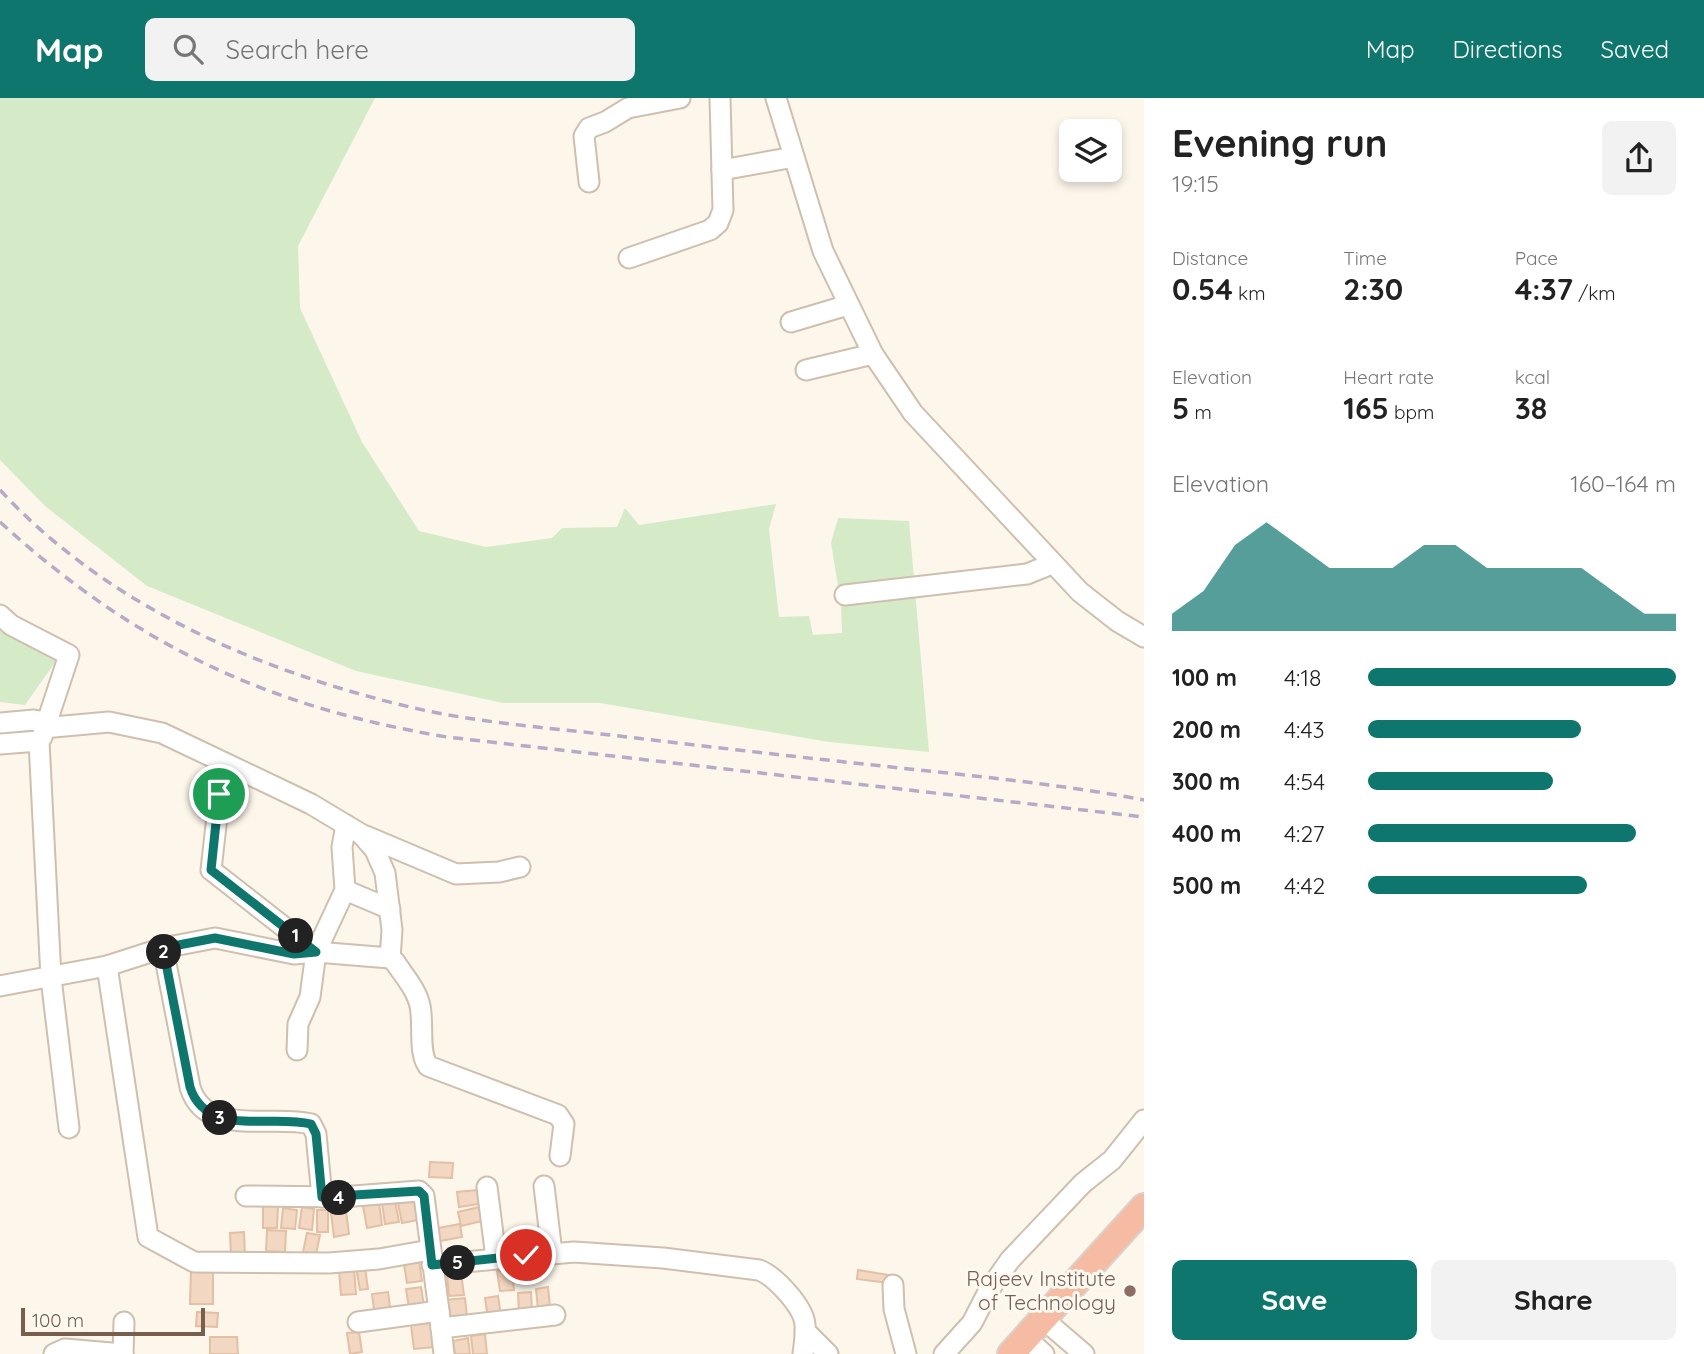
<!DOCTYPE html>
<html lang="en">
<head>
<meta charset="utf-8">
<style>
  :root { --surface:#fff; --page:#f2f2f2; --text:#222; --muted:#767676; --accent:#0f766e }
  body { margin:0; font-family:Quicksand,sans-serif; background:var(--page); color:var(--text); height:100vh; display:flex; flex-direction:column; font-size:26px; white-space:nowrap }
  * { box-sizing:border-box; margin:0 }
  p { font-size:23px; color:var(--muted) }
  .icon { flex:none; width:38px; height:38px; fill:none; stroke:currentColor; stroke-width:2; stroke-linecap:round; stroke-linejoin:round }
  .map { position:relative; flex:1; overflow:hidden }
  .sheet { display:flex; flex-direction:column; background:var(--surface); width:560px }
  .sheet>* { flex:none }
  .controls { position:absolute; left:1059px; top:21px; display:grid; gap:14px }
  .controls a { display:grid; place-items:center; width:63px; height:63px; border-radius:10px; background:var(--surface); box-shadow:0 4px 10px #0003; font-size:35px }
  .scale { position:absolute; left:21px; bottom:18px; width:184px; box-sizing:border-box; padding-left:7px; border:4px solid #785e4d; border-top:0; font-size:19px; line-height:24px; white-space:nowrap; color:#785e4d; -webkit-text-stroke:5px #fffaf1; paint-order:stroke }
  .pin { position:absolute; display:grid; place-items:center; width:60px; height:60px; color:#fff; margin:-30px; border:4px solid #fff; border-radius:50%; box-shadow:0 2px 7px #0007 }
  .km { position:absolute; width:35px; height:35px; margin:-18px; border-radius:50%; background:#222; color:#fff; font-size:19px; line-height:35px; text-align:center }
  .round { display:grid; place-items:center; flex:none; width:74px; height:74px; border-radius:10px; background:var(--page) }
  .summary { display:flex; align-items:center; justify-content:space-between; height:119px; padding:0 28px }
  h1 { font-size:38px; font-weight:700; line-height:52px }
  .figures { display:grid; grid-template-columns:repeat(3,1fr); gap:10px; height:119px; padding:7px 28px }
  .figures div { display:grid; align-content:center }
  .figures b { font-size:30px; font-weight:700 }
  .figures small { font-size:19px; font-weight:400 }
  .figures p { font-size:19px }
  .chart { height:196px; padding:14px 28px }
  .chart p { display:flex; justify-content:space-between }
  .chart svg { width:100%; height:126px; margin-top:7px; fill:var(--accent); opacity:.7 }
  .action { display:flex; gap:14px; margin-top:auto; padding:14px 28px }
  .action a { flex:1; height:80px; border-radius:10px; background:var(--accent); color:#fff; font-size:28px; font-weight:700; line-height:80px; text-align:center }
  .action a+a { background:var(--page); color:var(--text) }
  ul { padding:0 28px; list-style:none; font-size:23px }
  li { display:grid; grid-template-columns:112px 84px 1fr; align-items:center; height:52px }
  li i { height:18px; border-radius:9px; background:var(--accent) }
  header { display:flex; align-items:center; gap:42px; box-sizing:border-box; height:98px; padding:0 35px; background:var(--accent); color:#fff }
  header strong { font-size:33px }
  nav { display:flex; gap:38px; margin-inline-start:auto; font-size:24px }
  .search { width:490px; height:63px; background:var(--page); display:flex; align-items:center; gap:18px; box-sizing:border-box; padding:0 24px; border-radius:10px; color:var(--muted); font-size:26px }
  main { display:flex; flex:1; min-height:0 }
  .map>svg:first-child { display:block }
  .green { fill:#d5ebc8 }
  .building { fill:#f2d7c2; stroke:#e4bfa3; stroke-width:2 }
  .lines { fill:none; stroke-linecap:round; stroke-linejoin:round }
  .minor-casing { stroke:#cfbfaf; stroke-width:23 }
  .highway-casing { stroke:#d9d2cd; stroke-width:30 }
  .minor { stroke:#fff; stroke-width:19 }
  .highway { stroke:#f5bca3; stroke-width:26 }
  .rail { stroke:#baa8c7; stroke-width:3.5; stroke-dasharray:10 7; stroke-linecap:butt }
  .route-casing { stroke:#fff; stroke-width:14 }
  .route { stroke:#0f766e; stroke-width:9 }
  .education-dot { fill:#8d6e63; stroke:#fffaf1; stroke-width:2.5 }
  .labels { text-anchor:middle; stroke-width:6; stroke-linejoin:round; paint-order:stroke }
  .education-label { font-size:21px; fill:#785e54; stroke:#fffaf1; text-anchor:end }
</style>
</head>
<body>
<header>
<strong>Map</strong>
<div class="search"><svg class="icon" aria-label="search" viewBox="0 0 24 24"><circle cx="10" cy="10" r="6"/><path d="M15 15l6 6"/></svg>Search here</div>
<nav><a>Map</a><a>Directions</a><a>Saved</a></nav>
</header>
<main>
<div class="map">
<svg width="1144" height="1256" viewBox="0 0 1144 1256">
  <rect width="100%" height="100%" fill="#fcf6eb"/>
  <!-- green -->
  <g class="green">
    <polygon points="0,0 375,0 298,148 300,210 362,344 419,433 486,449 552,440 562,430 617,429 625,410 639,427 776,406 769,431 779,519 809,518 813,537 842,535 841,506 831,445 838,420 909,423 929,654 829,644 600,605 503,605 356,573 147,488 45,408 0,362"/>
    <polygon points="0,533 56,563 25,607 0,604"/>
  </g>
  <!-- building -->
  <g class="building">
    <polygon points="430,1064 453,1065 452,1080 429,1079"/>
    <polygon points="477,1092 479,1106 459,1109 457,1094"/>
    <polygon points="415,1102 418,1122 402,1125 398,1105"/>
    <polygon points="395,1103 399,1124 385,1126 382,1105"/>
    <polygon points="379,1105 382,1127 367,1130 363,1108"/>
    <polygon points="263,1108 278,1108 277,1130 263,1130"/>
    <polygon points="302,1109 314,1111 312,1132 299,1130"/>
    <polygon points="479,1109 482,1123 461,1128 458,1114"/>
    <polygon points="283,1110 297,1112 295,1131 281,1130"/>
    <rect x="317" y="1112" width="11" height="22"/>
    <polygon points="346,1113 349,1136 334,1139 331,1115"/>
    <polygon points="460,1126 462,1139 440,1143 438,1130"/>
    <polygon points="267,1132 286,1133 285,1154 266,1153"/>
    <polygon points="244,1134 245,1157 231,1158 230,1135"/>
    <polygon points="307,1135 320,1137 316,1156 303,1154"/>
    <polygon points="419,1163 422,1183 407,1185 404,1166"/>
    <polygon points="365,1169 368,1191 360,1192 356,1170"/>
    <polygon points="191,1171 213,1171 213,1206 190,1206"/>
    <polygon points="354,1171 356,1196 341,1197 339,1172"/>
    <polygon points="512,1172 514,1192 500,1193 497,1173"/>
    <polygon points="858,1172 889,1177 888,1185 857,1181"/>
    <polygon points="461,1175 464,1197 449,1198 447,1177"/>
    <polygon points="421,1189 424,1208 409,1210 406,1191"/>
    <polygon points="548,1189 550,1209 538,1211 536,1191"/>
    <polygon points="388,1194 391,1217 375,1219 372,1196"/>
    <polygon points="531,1194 532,1213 519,1214 518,1195"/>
    <polygon points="498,1198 501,1218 488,1220 485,1200"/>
    <polygon points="465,1200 467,1220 447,1222 445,1202"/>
    <polygon points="197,1214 218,1215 217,1229 196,1228"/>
    <polygon points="431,1224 434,1249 414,1251 411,1227"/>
    <polygon points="359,1234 362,1254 350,1256 347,1235"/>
    <polygon points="485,1236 487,1256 473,1256 471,1238"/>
    <polygon points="210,1239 237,1239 238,1256 210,1256"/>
    <polygon points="468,1240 470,1256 455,1256 453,1243"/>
  </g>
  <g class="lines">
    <defs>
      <g id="minor">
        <polyline points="776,0 823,153 873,256 913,315 1080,494 1117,523 1144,539"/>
        <polyline points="722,72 794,59"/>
        <polyline points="589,84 584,38 589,30 605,24 628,10 680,0"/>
        <polyline points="629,160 710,132 718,125 723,112 720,0"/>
        <polyline points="791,224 848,207"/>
        <polyline points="806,272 873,256"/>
        <polyline points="845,497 1027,476 1052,466"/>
        <polyline points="0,517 11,527 69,557 42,639 39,643 0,646"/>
        <polyline points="0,625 34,622 40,623 43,630"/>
        <polyline points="43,630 109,624 162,635 311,706 361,736 375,752 385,775 392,832 390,860"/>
        <polyline points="39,643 51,880 69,1030"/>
        <polyline points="223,665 211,772 316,854"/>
        <polyline points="366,738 456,776 499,774 520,769"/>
        <polyline points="345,792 390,811"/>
        <path d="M163,850L190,989C205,1040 272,1016 311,1026L316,1036L322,1099"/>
        <polyline points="107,868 148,1139 194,1164 329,1165 379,1161 430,1152"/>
        <path d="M0,888L107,868L163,850L215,840L294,856L316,854L390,860L395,864C404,878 417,892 420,908C424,926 418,954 428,968L558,1017L564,1026L560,1058"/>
        <polyline points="297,952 298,926 310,899 316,854 345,792 342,749 346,727"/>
        <polyline points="544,1088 552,1155"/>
        <polyline points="487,1089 496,1160"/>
        <polyline points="246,1098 341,1099 419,1093 424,1098 439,1213"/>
        <path d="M432,1167L574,1154L663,1160L759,1172C775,1178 804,1209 805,1227C806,1236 804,1247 803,1256"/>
        <polyline points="893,1187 894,1211 906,1256"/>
        <polyline points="1042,1220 1084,1256"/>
        <polyline points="358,1224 439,1213 444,1256"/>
        <polyline points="441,1230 555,1217"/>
        <polyline points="805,1233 828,1256"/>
        <polyline points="1026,1240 1044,1256"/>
        <polyline points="54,1256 65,1251 123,1256"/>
        <polyline points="123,1256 124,1224"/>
        <polyline points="944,1256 972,1225 989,1192 1010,1162 1083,1085 1112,1062 1144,1022"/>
      </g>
      <polyline id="highway" points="1011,1256 1144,1109"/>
    </defs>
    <!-- minor casing -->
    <use href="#minor" class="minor-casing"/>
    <!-- highway casing -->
    <use href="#highway" class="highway-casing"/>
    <!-- minor -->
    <use href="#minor" class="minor"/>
    <!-- highway -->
    <use href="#highway" class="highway"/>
    <!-- rail -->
    <g class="rail">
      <path d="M0,392C108,509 261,574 414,610C480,625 551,630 619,638C703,648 788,658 873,667C963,677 1054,685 1144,702"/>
      <path d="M0,424C135,547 267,609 447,639L1144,719"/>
    </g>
  </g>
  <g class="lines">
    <defs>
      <path id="route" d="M219,696L211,772L316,854L294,856L215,840L163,850L190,989C206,1040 272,1016 311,1026L316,1036L322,1099L419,1093L424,1098L432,1167L526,1157"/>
    </defs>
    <!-- route casing -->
    <use href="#route" class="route-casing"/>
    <!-- route -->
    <use href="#route" class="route"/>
  </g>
  <!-- markers -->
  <circle class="education-dot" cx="1130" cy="1193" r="7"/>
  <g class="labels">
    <!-- education labels -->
    <g class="education-label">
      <text x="1116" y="1188">Rajeev Institute<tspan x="1116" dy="24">of Technology</tspan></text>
    </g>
  </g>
</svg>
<div class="controls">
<a><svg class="icon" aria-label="layers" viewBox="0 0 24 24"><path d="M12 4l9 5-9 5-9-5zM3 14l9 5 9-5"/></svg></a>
</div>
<div class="scale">100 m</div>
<div class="pin" style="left:219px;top:696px;background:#1e9e55"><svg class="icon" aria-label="arrive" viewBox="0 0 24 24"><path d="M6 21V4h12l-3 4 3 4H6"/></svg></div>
<div class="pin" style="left:526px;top:1157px;background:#d93025"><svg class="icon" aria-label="check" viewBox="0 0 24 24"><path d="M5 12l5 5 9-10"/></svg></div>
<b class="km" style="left:296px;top:838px">1</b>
<b class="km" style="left:164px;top:854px">2</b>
<b class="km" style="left:220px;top:1020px">3</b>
<b class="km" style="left:339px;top:1100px">4</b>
<b class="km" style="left:458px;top:1165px">5</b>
</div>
<section class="sheet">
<div class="summary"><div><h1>Evening run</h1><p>19:15</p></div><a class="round"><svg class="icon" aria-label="share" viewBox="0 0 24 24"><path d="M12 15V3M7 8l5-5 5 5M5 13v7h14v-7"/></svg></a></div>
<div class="figures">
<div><p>Distance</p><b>0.54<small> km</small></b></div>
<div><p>Time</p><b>2:30</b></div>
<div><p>Pace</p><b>4:37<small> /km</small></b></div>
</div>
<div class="figures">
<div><p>Elevation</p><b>5<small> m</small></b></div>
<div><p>Heart rate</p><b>165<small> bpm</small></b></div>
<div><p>kcal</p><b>38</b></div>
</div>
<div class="chart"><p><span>Elevation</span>160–164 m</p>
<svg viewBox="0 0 160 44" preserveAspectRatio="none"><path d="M0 44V38L10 30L20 14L30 6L40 14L50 22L60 22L70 22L80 14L90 14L100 22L110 22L120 22L130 22L140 30L150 38L160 38V44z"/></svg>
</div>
<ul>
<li><b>100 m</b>4:18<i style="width:100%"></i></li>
<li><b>200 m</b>4:43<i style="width:69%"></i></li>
<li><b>300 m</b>4:54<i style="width:60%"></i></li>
<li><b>400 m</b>4:27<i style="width:87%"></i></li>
<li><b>500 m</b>4:42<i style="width:71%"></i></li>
</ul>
<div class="action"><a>Save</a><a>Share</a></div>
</section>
</main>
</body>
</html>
